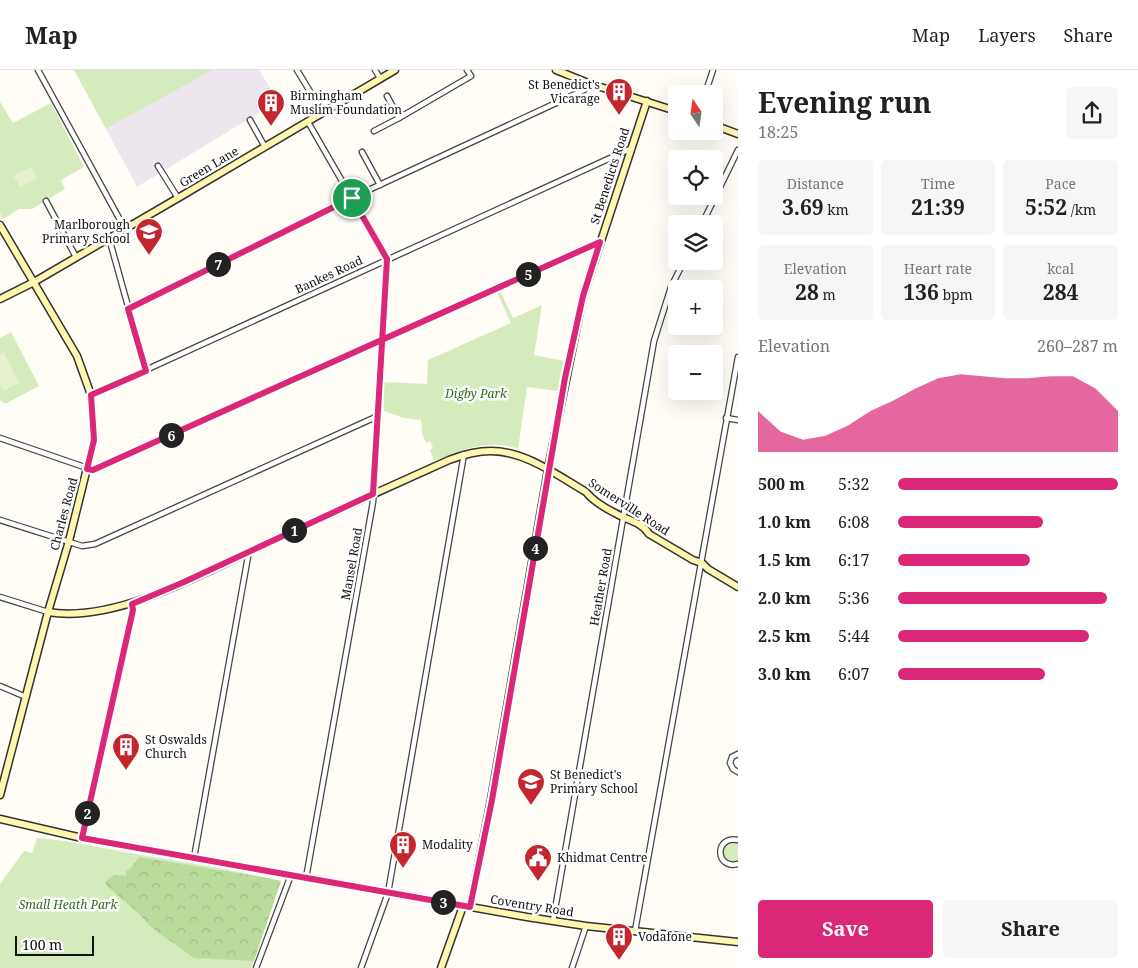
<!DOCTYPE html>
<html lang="en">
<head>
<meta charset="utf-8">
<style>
  :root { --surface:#fff; --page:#f6f6f6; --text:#222; --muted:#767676; --line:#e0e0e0; --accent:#db2777 }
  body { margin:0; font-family:"Noto Serif",serif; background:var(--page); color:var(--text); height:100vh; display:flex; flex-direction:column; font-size:19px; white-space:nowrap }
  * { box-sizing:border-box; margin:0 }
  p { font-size:16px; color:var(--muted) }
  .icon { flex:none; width:28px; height:28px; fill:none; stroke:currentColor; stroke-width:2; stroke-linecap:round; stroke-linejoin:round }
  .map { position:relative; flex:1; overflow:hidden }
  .details { display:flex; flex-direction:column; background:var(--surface); width:400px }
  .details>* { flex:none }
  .needle { width:32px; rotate:347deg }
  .tools { position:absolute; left:668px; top:15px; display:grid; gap:10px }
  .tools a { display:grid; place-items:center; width:55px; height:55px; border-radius:5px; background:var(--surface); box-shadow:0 5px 20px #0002; font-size:25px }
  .scale { position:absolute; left:15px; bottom:12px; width:79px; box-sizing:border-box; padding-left:5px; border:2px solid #111; border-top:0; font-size:14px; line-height:18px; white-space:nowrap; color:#111; -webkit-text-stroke:4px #fff; paint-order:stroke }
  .pin { position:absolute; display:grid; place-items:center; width:42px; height:42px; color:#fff; margin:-21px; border:2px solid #fff; border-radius:50%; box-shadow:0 1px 5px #0007 }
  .km { position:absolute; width:25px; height:25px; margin:-12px; border-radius:50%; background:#222; color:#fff; font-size:14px; line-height:25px; text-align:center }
  .round { display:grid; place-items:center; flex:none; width:52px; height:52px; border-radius:5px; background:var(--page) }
  .head { display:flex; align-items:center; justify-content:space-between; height:85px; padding:0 20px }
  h1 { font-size:28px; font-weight:700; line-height:38px }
  .metrics { display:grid; grid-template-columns:repeat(3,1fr); gap:8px; height:85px; padding:5px 20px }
  .metrics div { display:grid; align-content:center; border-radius:5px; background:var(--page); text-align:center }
  .metrics b { font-size:21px; font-weight:700 }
  .metrics small { font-size:14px; font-weight:400 }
  .metrics p { font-size:14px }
  .chart { height:140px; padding:10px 20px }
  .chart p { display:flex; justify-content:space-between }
  .chart svg { width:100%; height:90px; margin-top:5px; fill:var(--accent); opacity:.7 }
  .button { display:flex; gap:10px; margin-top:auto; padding:10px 20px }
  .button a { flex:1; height:58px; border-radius:5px; background:var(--accent); color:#fff; font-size:20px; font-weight:700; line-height:58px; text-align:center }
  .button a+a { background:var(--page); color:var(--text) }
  ul { padding:0 20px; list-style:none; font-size:16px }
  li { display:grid; grid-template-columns:80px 60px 1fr; align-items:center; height:38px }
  li i { height:12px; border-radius:6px; background:var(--accent) }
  header { display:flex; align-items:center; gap:30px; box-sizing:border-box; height:70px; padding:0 25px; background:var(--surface); border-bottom:1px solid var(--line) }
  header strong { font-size:24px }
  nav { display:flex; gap:28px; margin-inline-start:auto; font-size:18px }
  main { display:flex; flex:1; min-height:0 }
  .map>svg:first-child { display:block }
  .industrial { fill:#eee6ef }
  .green { fill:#d5ebbd }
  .forest { fill:url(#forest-crowns) }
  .pitch { fill:#e6f2cf }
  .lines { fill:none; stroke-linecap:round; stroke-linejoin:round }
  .street-casing { stroke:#444; stroke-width:7 }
  .secondary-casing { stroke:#333; stroke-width:9 }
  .street { stroke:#fff; stroke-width:4.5 }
  .secondary { stroke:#fff6b0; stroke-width:6 }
  .route-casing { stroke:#fff; stroke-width:10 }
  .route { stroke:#db2777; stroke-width:6 }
  .labels { text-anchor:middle; stroke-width:5; stroke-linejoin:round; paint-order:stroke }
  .poi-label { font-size:12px; fill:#111; stroke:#fff; text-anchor:start }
  .street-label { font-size:12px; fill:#111; stroke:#fff }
  .park-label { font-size:12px; font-style:italic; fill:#2f6b1f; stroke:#fff }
</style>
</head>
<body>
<header>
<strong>Map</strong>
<nav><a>Map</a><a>Layers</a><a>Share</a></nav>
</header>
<main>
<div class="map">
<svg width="738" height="898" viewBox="0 0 738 898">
  <defs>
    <pattern id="forest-crowns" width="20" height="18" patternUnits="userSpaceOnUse" patternTransform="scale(1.25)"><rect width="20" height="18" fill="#b9dc9c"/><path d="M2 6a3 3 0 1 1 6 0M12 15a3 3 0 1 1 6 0" fill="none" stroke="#9ebc85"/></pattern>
  </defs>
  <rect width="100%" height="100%" fill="#fffdf5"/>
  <!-- industrial -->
  <polygon class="industrial" points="213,0 259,0 278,31 137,117 106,59"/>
  <!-- green -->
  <g class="green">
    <polygon points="74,0 213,0 106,59"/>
    <polygon points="0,32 13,53 51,33 84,97 61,110 65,119 32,139 19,139 3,149 0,144"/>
    <path d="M500,221L513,248L542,235L534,285L564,291L558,321L527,317L518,379C489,368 461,380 434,391L430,380L433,378L430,371L426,373L422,363L421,350L404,348L384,341V312L427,314L428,290L511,253L497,222Z"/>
    <polygon points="11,262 39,316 7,333 3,333 0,330 0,268"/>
    <path d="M37,768C73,771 107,779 142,785C189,793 235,800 281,811L251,898H0V814L24,781L32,783Z"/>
    <path d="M732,771L738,773V792C730,793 725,792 722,784L724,775Z"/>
  </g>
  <!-- forest -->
  <polygon class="forest" points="139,787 262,807 281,811 254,891 194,888 152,858 137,842 107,816 105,812 113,805 126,806 126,801 131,798"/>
  <!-- pitch -->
  <g class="pitch">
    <polygon points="31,97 37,108 20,117 14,106"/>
    <polygon points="4,282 19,313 3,321 0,315 0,284"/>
  </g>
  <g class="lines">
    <defs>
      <g id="street">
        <polyline points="38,0 125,159"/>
        <polyline points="297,0 323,43"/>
        <polyline points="375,0 380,8"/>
        <polyline points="705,24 713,0"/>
        <polyline points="387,26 399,48 471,6 467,0"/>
        <polyline points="250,50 265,77"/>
        <polyline points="374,61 399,48"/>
        <polyline points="362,82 380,115"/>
        <polyline points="158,96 178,128"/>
        <polyline points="46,131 76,187"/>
        <polyline points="702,154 738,80"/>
        <polyline points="109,168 146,301"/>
        <polyline points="128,239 345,131 584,20 588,13"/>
        <polyline points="91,325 630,79"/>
        <polyline points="726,348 738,350"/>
        <polyline points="0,368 93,400 600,172"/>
        <polyline points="0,450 82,476 95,474 378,346"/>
        <polyline points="0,527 48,542"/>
        <polyline points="0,616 26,627"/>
        <polyline points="738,684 732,687 730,693 733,699 738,702"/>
        <polyline points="82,768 133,540 132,534"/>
        <path d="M738,770C714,765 715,800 738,794"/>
        <polyline points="194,788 249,481"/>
        <polyline points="306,808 373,432 387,189 308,52"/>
        <polyline points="553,851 654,271 671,217 684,191"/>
        <polyline points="635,861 738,287"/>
        <polyline points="256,898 291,805"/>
        <polyline points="361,898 388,823 464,384"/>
        <polyline points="572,898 586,856"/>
      </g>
      <g id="secondary">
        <polyline points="556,0 588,13 676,41"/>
        <polyline points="714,55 738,64"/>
        <polyline points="0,155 77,286 91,325 94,370 69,471 48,542 0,725"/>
        <polyline points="0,229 34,212 178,128 395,0"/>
        <path d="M48,542C119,554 213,498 276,469C334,442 391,416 449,390C462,385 476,381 491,381C525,381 557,405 586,422C593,431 605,438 615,443C627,450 642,452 649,464L693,490L702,493L708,499L738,517"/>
        <polyline points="0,749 82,768 527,847 586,856 738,872"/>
        <polyline points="470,837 491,730 549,394 583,226 647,31"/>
        <polyline points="441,898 463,836"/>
      </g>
    </defs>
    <!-- street casing -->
    <use href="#street" class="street-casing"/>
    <!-- secondary casing -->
    <use href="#secondary" class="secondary-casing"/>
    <!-- street -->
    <use href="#street" class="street"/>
    <!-- secondary -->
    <use href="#secondary" class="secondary"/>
  </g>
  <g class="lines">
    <defs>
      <path id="route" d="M352,128L387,189L373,424L184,512L132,534L133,540L82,768L470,837L492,730L565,308L583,226L600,172C430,247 262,324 93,400L87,399L94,370L91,325L146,301L128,239L352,128"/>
    </defs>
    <!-- route casing -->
    <use href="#route" class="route-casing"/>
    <!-- route -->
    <use href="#route" class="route"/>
  </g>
  <!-- icons -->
  <defs>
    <symbol id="building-pin" viewBox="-11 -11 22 30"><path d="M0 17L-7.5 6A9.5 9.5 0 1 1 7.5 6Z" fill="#c4262e" stroke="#fff"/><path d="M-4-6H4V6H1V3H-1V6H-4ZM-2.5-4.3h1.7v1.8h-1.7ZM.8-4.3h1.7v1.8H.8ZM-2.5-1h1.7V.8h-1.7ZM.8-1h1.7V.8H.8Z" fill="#fff"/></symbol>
    <symbol id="school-pin" viewBox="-11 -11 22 30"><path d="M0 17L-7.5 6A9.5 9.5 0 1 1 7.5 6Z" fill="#c4262e" stroke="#fff"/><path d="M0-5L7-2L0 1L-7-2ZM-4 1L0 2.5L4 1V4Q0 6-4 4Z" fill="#fff"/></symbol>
    <symbol id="civic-pin" viewBox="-11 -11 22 30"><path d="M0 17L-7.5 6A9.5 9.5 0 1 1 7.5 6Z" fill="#c4262e" stroke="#fff"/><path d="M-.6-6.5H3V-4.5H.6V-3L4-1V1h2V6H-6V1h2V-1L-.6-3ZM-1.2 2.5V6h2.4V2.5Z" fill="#fff"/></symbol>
  </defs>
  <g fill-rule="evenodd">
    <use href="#building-pin" x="603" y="6" width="32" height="43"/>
    <use href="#building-pin" x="255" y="17" width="32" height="43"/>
    <use href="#school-pin" x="133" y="146" width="32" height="43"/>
    <use href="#building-pin" x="110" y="661" width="32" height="43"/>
    <use href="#school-pin" x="515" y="696" width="32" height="43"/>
    <use href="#building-pin" x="387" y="759" width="32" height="43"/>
    <use href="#civic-pin" x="522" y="772" width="32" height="43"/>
    <use href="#building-pin" x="603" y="851" width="32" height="43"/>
  </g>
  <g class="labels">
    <!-- poi labels -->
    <g class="poi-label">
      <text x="600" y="19" text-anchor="end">St Benedict's<tspan x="600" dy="14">Vicarage</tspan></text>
      <text x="290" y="30">Birmingham<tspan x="290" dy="14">Muslim Foundation</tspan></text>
      <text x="130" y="159" text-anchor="end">Marlborough<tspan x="130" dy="14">Primary School</tspan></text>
      <text x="145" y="674">St Oswalds<tspan x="145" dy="14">Church</tspan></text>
      <text x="550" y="709">St Benedict's<tspan x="550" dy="14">Primary School</tspan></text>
      <text x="422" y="779">Modality</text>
      <text x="557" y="792">Khidmat Centre</text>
      <text x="638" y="871">Vodafone</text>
    </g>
    <!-- street labels -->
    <g class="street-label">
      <text transform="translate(209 97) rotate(-31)" y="4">Green Lane</text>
      <text transform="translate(610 106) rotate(-72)" y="4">St Benedicts Road</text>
      <text transform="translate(329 205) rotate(-25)" y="4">Bankes Road</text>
      <text transform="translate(629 437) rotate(33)" y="4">Somerville Road</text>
      <text transform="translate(64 444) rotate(-75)" y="4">Charles Road</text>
      <text transform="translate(352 494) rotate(-80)" y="4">Mansel Road</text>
      <text transform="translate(601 517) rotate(-80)" y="4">Heather Road</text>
      <text transform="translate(532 836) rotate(9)" y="4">Coventry Road</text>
    </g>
    <!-- park labels -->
    <g class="park-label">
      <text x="476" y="328">Digby Park</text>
      <text x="68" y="839">Small Heath Park</text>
    </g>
  </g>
</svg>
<div class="tools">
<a><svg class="needle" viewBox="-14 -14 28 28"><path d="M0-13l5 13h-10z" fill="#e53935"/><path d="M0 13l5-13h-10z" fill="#767676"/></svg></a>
<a><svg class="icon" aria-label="locate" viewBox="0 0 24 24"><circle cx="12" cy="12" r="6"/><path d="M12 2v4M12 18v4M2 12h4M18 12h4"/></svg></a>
<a><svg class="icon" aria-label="layers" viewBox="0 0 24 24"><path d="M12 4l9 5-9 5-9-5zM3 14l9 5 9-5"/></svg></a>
<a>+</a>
<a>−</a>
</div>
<div class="scale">100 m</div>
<div class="pin" style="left:352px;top:128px;background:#1e9e55"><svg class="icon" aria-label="arrive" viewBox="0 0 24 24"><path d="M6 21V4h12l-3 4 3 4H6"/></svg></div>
<b class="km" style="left:294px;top:460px">1</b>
<b class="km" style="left:87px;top:743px">2</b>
<b class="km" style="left:443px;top:832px">3</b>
<b class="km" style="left:535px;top:478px">4</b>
<b class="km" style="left:528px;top:204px">5</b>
<b class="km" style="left:171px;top:365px">6</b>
<b class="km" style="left:218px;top:194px">7</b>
</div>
<section class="details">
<div class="head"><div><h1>Evening run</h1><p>18:25</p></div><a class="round"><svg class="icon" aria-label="share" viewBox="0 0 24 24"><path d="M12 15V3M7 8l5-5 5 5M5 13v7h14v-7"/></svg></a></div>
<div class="metrics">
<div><p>Distance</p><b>3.69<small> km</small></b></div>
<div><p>Time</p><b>21:39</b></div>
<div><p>Pace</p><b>5:52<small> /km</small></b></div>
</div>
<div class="metrics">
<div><p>Elevation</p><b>28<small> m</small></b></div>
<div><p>Heart rate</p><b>136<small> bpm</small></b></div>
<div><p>kcal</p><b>284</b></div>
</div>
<div class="chart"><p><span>Elevation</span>260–287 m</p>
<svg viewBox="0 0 160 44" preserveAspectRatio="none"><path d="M0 44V24L10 34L20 38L30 36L40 31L50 24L60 19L70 13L80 8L90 6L100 7L110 8L120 8L130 7L140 7L150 13L160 24V44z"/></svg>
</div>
<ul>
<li><b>500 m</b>5:32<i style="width:100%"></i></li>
<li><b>1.0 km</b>6:08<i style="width:66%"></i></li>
<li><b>1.5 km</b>6:17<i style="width:60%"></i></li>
<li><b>2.0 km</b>5:36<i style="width:95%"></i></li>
<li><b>2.5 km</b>5:44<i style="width:87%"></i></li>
<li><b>3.0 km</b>6:07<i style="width:67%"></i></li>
</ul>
<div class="button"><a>Save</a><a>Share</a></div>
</section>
</main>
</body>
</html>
